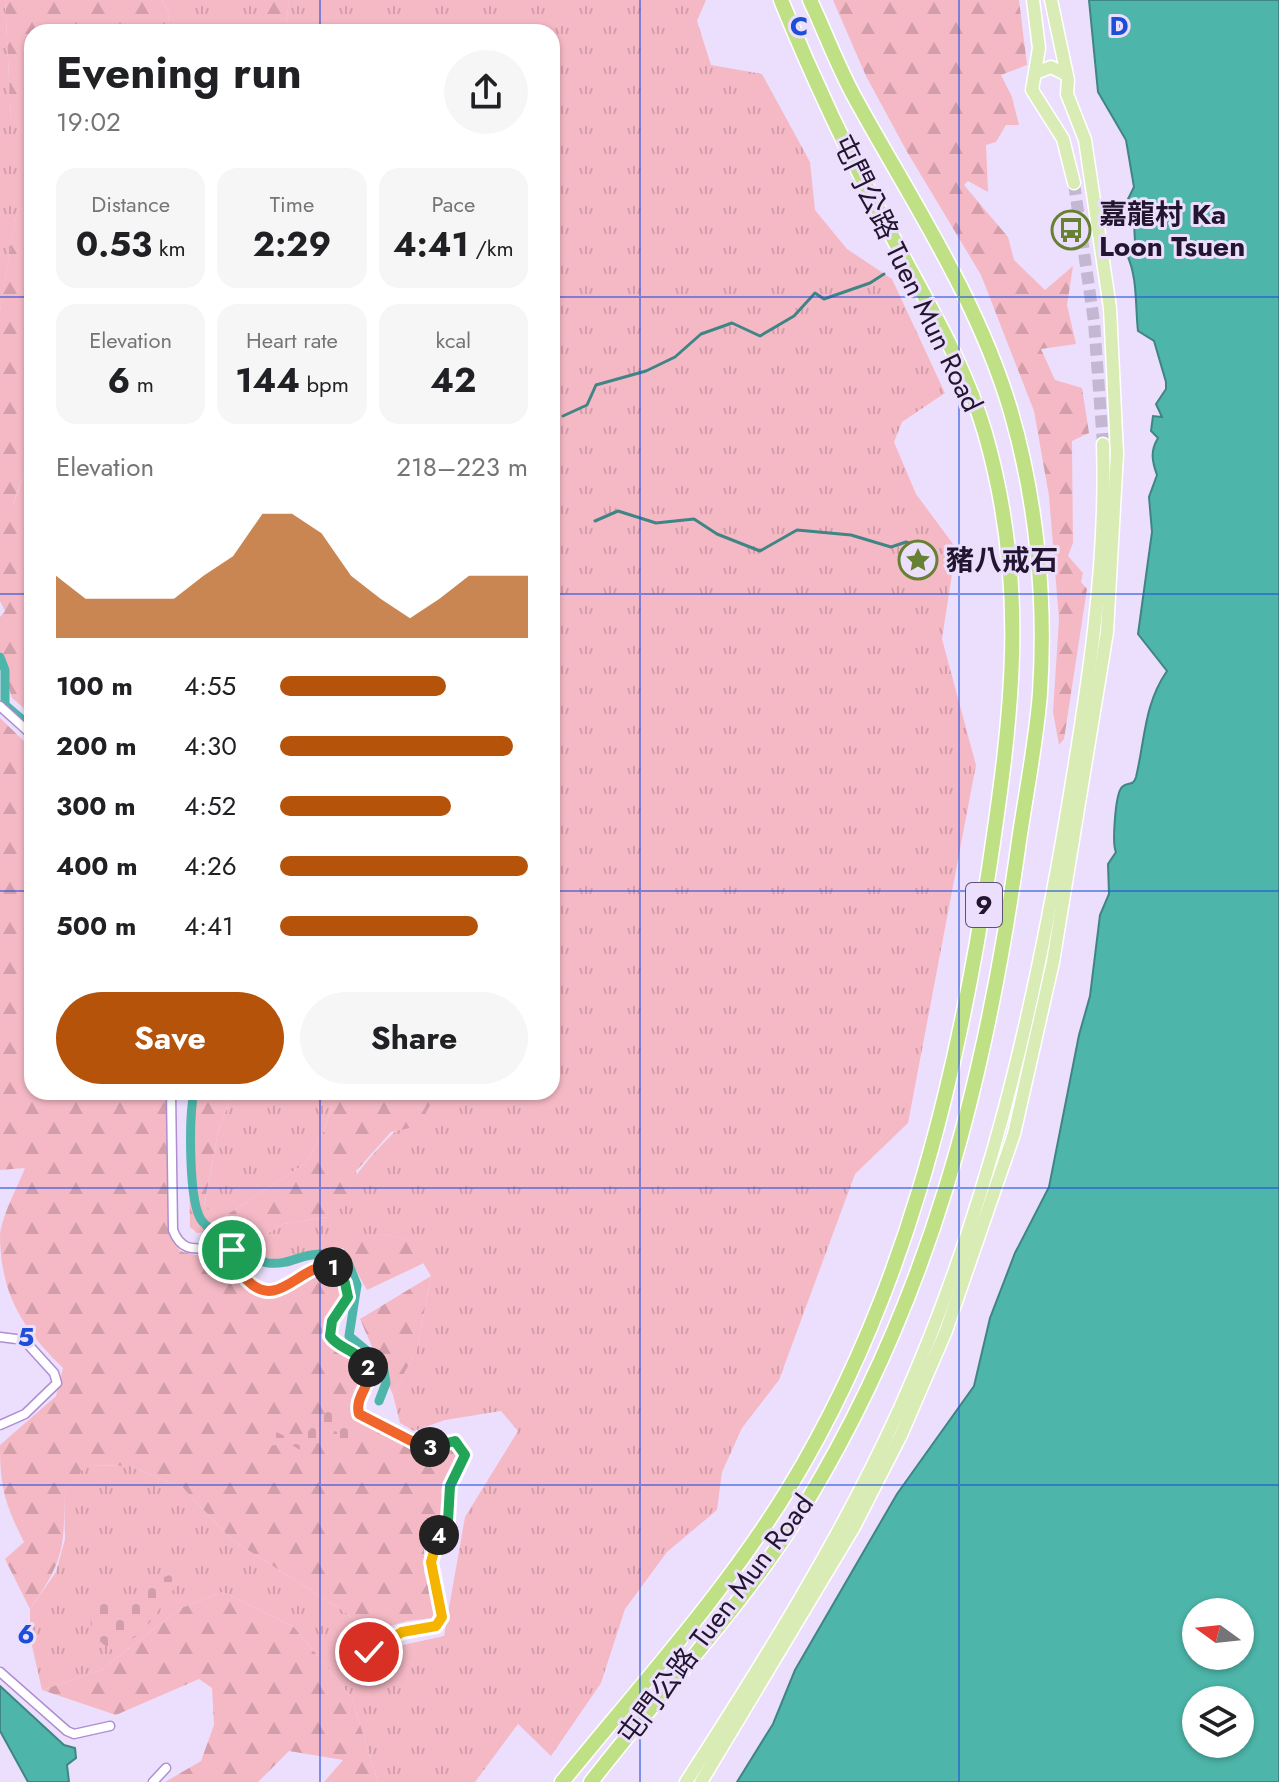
<!DOCTYPE html>
<html lang="en">
<head>
<meta charset="utf-8">
<style>
  :root { --surface:#fff; --page:#f6f6f6; --text:#202124; --muted:#757577; --accent:#b45309 }
  body { margin:0; font-family:Jost,"Noto Sans TC",sans-serif; background:var(--page); color:var(--text); height:100vh; display:flex; flex-direction:column; font-size:30px; white-space:nowrap }
  * { box-sizing:border-box; margin:0 }
  p { font-size:26px; color:var(--muted) }
  .icon { flex:none; width:44px; height:44px; fill:none; stroke:currentColor; stroke-width:2; stroke-linecap:round; stroke-linejoin:round }
  .map { position:relative; flex:1; overflow:hidden }
  .details { position:absolute; left:24px; top:24px; width:536px; height:1076px; display:flex; flex-direction:column; background:var(--surface); border-radius:24px; box-shadow:0 2px 6px #0004 }
  .details>* { flex:none }
  .needle { width:52px; rotate:285deg }
  .controls { position:absolute; left:1182px; top:1598px; display:grid; gap:16px }
  .controls a { display:grid; place-items:center; width:72px; height:72px; border-radius:50%; background:var(--surface); box-shadow:0 2px 6px #0004; font-size:40px }
  .pin { position:absolute; display:grid; place-items:center; width:68px; height:68px; color:#fff; margin:-34px; border:4px solid #fff; border-radius:50%; box-shadow:0 2px 8px #0007 }
  .km { position:absolute; width:40px; height:40px; margin:-20px; border-radius:50%; background:#222; color:#fff; font-size:22px; line-height:40px; text-align:center }
  .round { display:grid; place-items:center; flex:none; width:84px; height:84px; border-radius:42px; background:var(--page) }
  .headline { display:flex; align-items:center; justify-content:space-between; height:136px; padding:0 32px }
  h1 { font-size:44px; font-weight:700; line-height:60px }
  .metrics { display:grid; grid-template-columns:repeat(3,1fr); gap:12px; height:136px; padding:8px 32px }
  .metrics div { display:grid; align-content:center; border-radius:20px; background:var(--page); text-align:center }
  .metrics b { font-size:34px; font-weight:700 }
  .metrics small { font-size:22px; font-weight:400 }
  .metrics p { font-size:22px }
  .chart { height:224px; padding:16px 32px }
  .chart p { display:flex; justify-content:space-between }
  .chart svg { width:100%; height:144px; margin-top:8px; fill:var(--accent); opacity:.7 }
  .primary-button { display:flex; gap:16px; margin-top:auto; padding:16px 32px }
  .primary-button a { flex:1; height:92px; border-radius:48px; background:var(--accent); color:#fff; font-size:32px; font-weight:700; line-height:92px; text-align:center }
  .primary-button a+a { background:var(--page); color:var(--text) }
  ul { padding:0 32px; list-style:none; font-size:26px }
  li { display:grid; grid-template-columns:128px 96px 1fr; align-items:center; height:60px }
  li i { height:20px; border-radius:10px; background:var(--accent) }
  .map>svg:first-child { display:block }
  .grass { fill:url(#grass-tufts) }
  .forest { fill:url(#forest-firs) }
  .cemetery { fill:url(#cemetery-stones) }
  .water { fill:#4db5a9; stroke:#408585; stroke-width:2; fill-rule:evenodd }
  .lines { fill:none; stroke-linecap:round; stroke-linejoin:round }
  .stream { stroke:#408585; stroke-width:3 }
  .canal { stroke:#4db5a9; stroke-width:9 }
  .primary-tunnel { stroke:#c4b7d4; stroke-width:12; stroke-dasharray:12 6; stroke-linecap:butt }
  .minor-casing { stroke:#ae8dd4; stroke-width:11 }
  .primary-casing { stroke:#fff; stroke-width:15 }
  .motorway-casing { stroke:#fff; stroke-width:17 }
  .minor { stroke:#fff; stroke-width:8 }
  .primary { stroke:#d9ecb5; stroke-width:12 }
  .motorway { stroke:#bfe084; stroke-width:14 }
  .split-1-casing { stroke:#fff; stroke-width:16 }
  .split-2-casing { stroke:#fff; stroke-width:16 }
  .split-3-casing { stroke:#fff; stroke-width:16 }
  .split-4-casing { stroke:#fff; stroke-width:16 }
  .split-5-casing { stroke:#fff; stroke-width:16 }
  .split-6-casing { stroke:#fff; stroke-width:16 }
  .split-1 { stroke:#f0652b; stroke-width:10 }
  .split-2 { stroke:#22a559; stroke-width:10 }
  .split-3 { stroke:#f0652b; stroke-width:10 }
  .split-4 { stroke:#22a559; stroke-width:10 }
  .split-5 { stroke:#f5b400; stroke-width:10 }
  .split-6 { stroke:#f5b400; stroke-width:10 }
  .grid { fill:none; stroke:#1d4ed8; stroke-width:2; stroke-opacity:0.55 }
  .labels { text-anchor:middle; stroke-width:6; stroke-linejoin:round; paint-order:stroke }
  .shield { fill:#ecdffd; stroke:#5f526e; stroke-width:2 }
  .shield-label { font-size:26px; font-weight:bold; fill:#221530 }
  .poi-label { font-size:28px; font-weight:bold; fill:#221530; stroke:#ecdffd; text-anchor:start }
  .street-label { font-size:28px; fill:#221530; stroke:#ecdffd }
  .grid-label { font-size:26px; text-anchor:middle; font-weight:bold; fill:#1d4ed8; stroke:#ecdffd; stroke-width:6; stroke-linejoin:round; paint-order:stroke }
</style>
</head>
<body>
<div class="map">
<svg width="1279" height="1782" viewBox="0 0 1279 1782">
  <defs>
    <pattern id="grass-tufts" width="24" height="20" patternUnits="userSpaceOnUse" patternTransform="scale(2)"><rect width="24" height="20" fill="#f5b9c5"/><path d="M3 7l-1-3M5 7V3M7 7l1-3M15 17l-1-3M17 17v-4M19 17l1-3" fill="none" stroke="#d29eaa"/></pattern>
    <pattern id="forest-firs" width="22" height="20" patternUnits="userSpaceOnUse" patternTransform="scale(2)"><rect width="22" height="20" fill="#f5b9c5"/><path d="M5 1l3.5 6h-7zM16 11l3.5 6h-7z" fill="#d29eaa"/></pattern>
    <pattern id="cemetery-stones" width="16" height="16" patternUnits="userSpaceOnUse" patternTransform="scale(2)"><rect width="16" height="16" fill="#f5b9c5"/><path d="M2 7V4a2 2 0 0 1 4 0v3zM10 15v-3a2 2 0 0 1 4 0v3z" fill="#d29eaa"/></pattern>
  </defs>
  <rect width="100%" height="100%" fill="#ecdffd"/>
  <!-- grass -->
  <g class="grass">
    <polygon points="0,0 5,0 11,118 32,143 32,202 17,212 0,311"/>
    <polygon points="162,0 260,0 260,32 167,32 169,14"/>
    <path d="M289,0H706L697,21L711,65L762,74L810,162L815,210L847,249L892,279L945,393L902,422L894,442L916,494L956,548L942,639L976,765L908,1123L855,1174L779,1380L742,1428L722,1472L717,1510L667,1552L625,1609L601,1683L551,1756L518,1724L475,1782H378L352,1698L294,1627L223,1592L181,1608L101,1670L42,1690L30,1637V1609L56,1572L65,1539L64,1492L86,1465L130,1466L183,1488L232,1540L345,1612L389,1648L444,1636L465,1517L518,1431L501,1411L445,1420L414,1431L400,1423L393,1395L417,1349L431,1276L410,1241L383,1234L287,1267L264,1257L260,1238L283,1224L328,1217C359,1166 387,1135 434,1098L437,1092H552V32H285Z"/>
    <polygon points="32,452 32,497 13,505"/>
    <polygon points="233,1092 336,1092 325,1129 306,1163 222,1218 204,1207 218,1132"/>
  </g>
  <!-- forest -->
  <g class="forest">
    <polygon points="5,0 162,0 169,14 167,32 32,32 32,143 11,118"/>
    <polygon points="260,0 289,0 285,32 260,32"/>
    <polygon points="833,0 1019,0 1027,65 1001,75 1012,97 1019,125 1006,125 996,142 986,145 988,192 968,181 964,185 1008,237 1014,260 1045,290 1073,266 1067,305 1076,344 1041,349 1055,380 1082,388 1089,433 1072,441 1073,543 1068,556 1083,573 1081,582 1087,589 1064,739 1059,745 1053,712 1059,619 1049,496 1034,411 981,275 906,150 866,76"/>
    <polygon points="32,202 32,452 13,504 32,497 32,715 12,698 0,658 0,617 5,611 0,601 0,311 17,211"/>
    <path d="M0,718L28,745L24,791L32,811V1092H166L168,1231L180,1251L195,1255L229,1254L236,1261L243,1283C281,1320 299,1267 331,1272L343,1296L328,1319L325,1337C335,1350 352,1352 361,1366C371,1383 348,1397 354,1416L420,1455L450,1449L457,1453L442,1484L440,1521L428,1537L424,1549V1572L435,1608L432,1618L407,1621L370,1632L345,1612L232,1540L183,1488L130,1466L87,1465L64,1492C65,1548 63,1562 30,1609L5,1559L24,1542C5,1504 0,1488 0,1445L56,1396L63,1368C23,1329 0,1295 0,1233C4,1211 17,1188 25,1168L0,1170Z"/>
    <polygon points="188,1092 233,1092 218,1132 204,1206 222,1218 306,1163 325,1129 336,1092 437,1092 419,1126 391,1132 356,1171 359,1196 328,1217 283,1224 260,1238 223,1230 197,1233 190,1227"/>
    <polygon points="383,1234 411,1241 424,1263 367,1290 342,1246"/>
    <polygon points="431,1276 417,1349 393,1395 360,1319"/>
    <polygon points="223,1592 294,1627 352,1698 378,1782 324,1782 343,1760 289,1751 258,1782 165,1782 201,1761 214,1725 212,1688 199,1679 116,1715 42,1690 101,1670 181,1608"/>
  </g>
  <!-- cemetery -->
  <g class="cemetery">
    <path d="M332,1406L346,1408L366,1435C357,1443 351,1447 338,1443L337,1432L331,1429L323,1440L302,1451L288,1443L269,1446L277,1432L286,1437L302,1438Z"/>
    <path d="M169,1575L179,1582L142,1633L113,1650C92,1640 91,1627 88,1605L96,1595L140,1602L143,1587Z"/>
  </g>
  <!-- water -->
  <g class="water">
    <path d="M1089,0H1279V1782H737L773,1724L795,1670L897,1494L974,1386L990,1318L1015,1253L1049,1187L1079,1035L1090,996L1100,915L1109,894L1108,864L1116,852C1112,845 1115,794 1122,787C1128,781 1133,787 1136,777C1145,740 1144,704 1167,671L1138,634L1152,532L1149,497L1157,475C1152,461 1150,451 1158,438L1151,431L1153,416L1162,417L1156,404L1166,389V382L1154,341L1138,331C1135,305 1138,276 1126,253L1135,242L1134,222L1125,205L1134,187L1126,140L1098,92ZM1196,1612H1240V1656H1196ZM1196,1700H1240V1744H1196Z"/>
    <polygon points="0,1686 64,1745 75,1748 76,1758 67,1765 69,1782 28,1782 0,1731"/>
  </g>
  <g class="lines">
    <!-- stream -->
    <g class="stream">
      <polyline points="563,416 587,405 596,385 646,371 675,357 701,334 732,323 760,336 794,316 815,293 824,299 870,283 884,274"/>
      <polyline points="595,521 618,511 656,523 694,519 717,534 760,551 797,530 851,535 891,547 906,542 927,549"/>
    </g>
    <!-- canal -->
    <g class="canal">
      <polyline points="0,657 5,670 5,705 32,728"/>
      <path d="M194,1092C189,1116 188,1203 202,1221C211,1233 224,1229 235,1237C247,1245 253,1261 268,1263C299,1266 305,1244 347,1260L357,1285L349,1336L383,1364L386,1383L379,1401"/>
    </g>
    <!-- primary-tunnel -->
    <polyline class="primary-tunnel" points="1074,183 1094,322 1103,444"/>
    <defs>
      <g id="minor">
        <polyline points="0,706 32,735"/>
        <polyline points="32,787 32,790"/>
        <path d="M171,1092L173,1230C185,1262 209,1241 232,1250L241,1259L247,1280C279,1313 302,1260 333,1267L345,1283L348,1297L332,1321L330,1336L357,1353L370,1374L358,1402L359,1414L423,1447L450,1441L464,1450L447,1496L448,1521L432,1551V1570L442,1617L436,1626C409,1626 380,1638 363,1660"/>
        <polyline points="0,1337 24,1340 54,1373 57,1383 25,1414 0,1425"/>
        <polyline points="0,1672 67,1731 74,1734 110,1726"/>
        <polyline points="153,1782 166,1768"/>
      </g>
      <g id="primary">
        <polyline points="1033,0 1039,48 1032,90 1063,139 1074,183"/>
        <polyline points="1036,73 1051,67 1065,74"/>
        <path d="M686,1782C763,1663 840,1540 899,1410C987,1214 1033,1016 1068,806C1088,686 1107,566 1103,444"/>
        <polyline points="701,1782 854,1527 901,1435 946,1331 1014,1134 1053,962 1107,632 1117,454 1110,308 1085,140 1067,94 1068,80 1051,0"/>
      </g>
      <g id="motorway">
        <path d="M562,1782C640,1686 725,1593 789,1488C904,1299 956,1085 989,869C1012,715 1029,586 985,433C964,361 923,296 889,230C849,155 813,79 781,0"/>
        <path d="M591,1782C662,1690 746,1603 806,1503C930,1298 985,1084 1018,848C1025,797 1036,745 1040,693C1046,600 1037,502 1011,412C978,299 911,200 855,98C838,67 825,32 810,0"/>
      </g>
    </defs>
    <!-- minor casing -->
    <use href="#minor" class="minor-casing"/>
    <!-- primary casing -->
    <use href="#primary" class="primary-casing"/>
    <!-- motorway casing -->
    <use href="#motorway" class="motorway-casing"/>
    <!-- minor -->
    <use href="#minor" class="minor"/>
    <!-- primary -->
    <use href="#primary" class="primary"/>
    <!-- motorway -->
    <use href="#motorway" class="motorway"/>
  </g>
  <g class="lines">
    <defs>
      <path id="split-1" d="M232,1250L241,1259L247,1280C279,1313 302,1260 333,1267"/>
      <path id="split-2" d="M333,1267L345,1283L348,1297L332,1321L330,1336C340,1350 355,1348 368,1367"/>
      <path id="split-3" d="M368,1367C373,1385 354,1396 359,1414L423,1447H430"/>
      <polyline id="split-4" points="430,1447 455,1441 465,1455 450,1486 448,1521 439,1535"/>
      <polyline id="split-5" points="402,1632 436,1626 442,1617 431,1562 439,1535"/>
      <polyline id="split-6" points="369,1652 402,1632"/>
    </defs>
    <!-- split-1 casing -->
    <use href="#split-1" class="split-1-casing"/>
    <!-- split-2 casing -->
    <use href="#split-2" class="split-2-casing"/>
    <!-- split-3 casing -->
    <use href="#split-3" class="split-3-casing"/>
    <!-- split-4 casing -->
    <use href="#split-4" class="split-4-casing"/>
    <!-- split-5 casing -->
    <use href="#split-5" class="split-5-casing"/>
    <!-- split-6 casing -->
    <use href="#split-6" class="split-6-casing"/>
    <!-- split-1 -->
    <use href="#split-1" class="split-1"/>
    <!-- split-2 -->
    <use href="#split-2" class="split-2"/>
    <!-- split-3 -->
    <use href="#split-3" class="split-3"/>
    <!-- split-4 -->
    <use href="#split-4" class="split-4"/>
    <!-- split-5 -->
    <use href="#split-5" class="split-5"/>
    <!-- split-6 -->
    <use href="#split-6" class="split-6"/>
  </g>
  <!-- grid -->
  <path class="grid" d="M320,0V32M640,0V1782M959,0V1782M0,297H32M552,297H1279M0,594H32M552,594H1279M0,891H32M552,891H1279M320,1092V1782M0,1188H1279M0,1485H1279"/>
  <!-- icons -->
  <defs>
    <symbol id="bus-ring" viewBox="-11 -11 22 22"><circle r="9.5" fill="#ecdffd" stroke="#678134" stroke-width="1.5"/><path d="M-5-6H5V4H4V6H2V4H-2V6H-4V4H-5ZM-3.5-4V0h7V-4ZM-3.5 1.2v1.5H-2V1.2ZM2 1.2v1.5H3.5V1.2Z" fill="#678134"/></symbol>
    <symbol id="sight-ring" viewBox="-11 -11 22 22"><circle r="9.5" fill="#ecdffd" stroke="#678134" stroke-width="1.5"/><path d="M0-6L1.8-2.2L6-1.7L2.9 1.2L3.7 5.4L0 3.3L-3.7 5.4L-2.9 1.2L-6-1.7L-1.8-2.2Z" fill="#678134"/></symbol>
  </defs>
  <g fill-rule="evenodd">
    <use href="#bus-ring" x="1049" y="208" width="44" height="44"/>
    <use href="#sight-ring" x="896" y="538" width="44" height="44"/>
  </g>
  <g class="labels">
    <!-- shield labels -->
    <rect class="shield" x="966" y="883" width="36" height="44" rx="6"/>
    <g class="shield-label">
      <text x="984" y="914">9</text>
    </g>
    <!-- poi labels -->
    <g class="poi-label">
      <text x="1099" y="224">嘉龍村 Ka<tspan x="1099" dy="32">Loon Tsuen</tspan></text>
      <text x="946" y="570">豬八戒石</text>
    </g>
    <!-- street labels -->
    <g class="street-label">
      <text transform="translate(908 273) rotate(64)" y="10">屯門公路 Tuen Mun Road</text>
      <text transform="translate(715 1619) rotate(-53)" y="10">屯門公路 Tuen Mun Road</text>
    </g>
  </g>
  <g class="grid-label">
    <text x="799" y="35">C</text>
    <text x="1119" y="35">D</text>
    <text x="26" y="1346">5</text>
    <text x="26" y="1643">6</text>
  </g>
</svg>
<div class="controls">
<a><svg class="needle" viewBox="-14 -14 28 28"><path d="M0-13l5 13h-10z" fill="#e53935"/><path d="M0 13l5-13h-10z" fill="#757577"/></svg></a>
<a><svg class="icon" aria-label="layers" viewBox="0 0 24 24"><path d="M12 4l9 5-9 5-9-5zM3 14l9 5 9-5"/></svg></a>
</div>
<div class="pin" style="left:232px;top:1250px;background:#1e9e55"><svg class="icon" aria-label="arrive" viewBox="0 0 24 24"><path d="M6 21V4h12l-3 4 3 4H6"/></svg></div>
<div class="pin" style="left:369px;top:1652px;background:#d93025"><svg class="icon" aria-label="check" viewBox="0 0 24 24"><path d="M5 12l5 5 9-10"/></svg></div>
<b class="km" style="left:333px;top:1267px">1</b>
<b class="km" style="left:368px;top:1367px">2</b>
<b class="km" style="left:430px;top:1447px">3</b>
<b class="km" style="left:439px;top:1535px">4</b>
<section class="details">
<div class="headline"><div><h1>Evening run</h1><p>19:02</p></div><a class="round"><svg class="icon" aria-label="share" viewBox="0 0 24 24"><path d="M12 15V3M7 8l5-5 5 5M5 13v7h14v-7"/></svg></a></div>
<div class="metrics">
<div><p>Distance</p><b>0.53<small> km</small></b></div>
<div><p>Time</p><b>2:29</b></div>
<div><p>Pace</p><b>4:41<small> /km</small></b></div>
</div>
<div class="metrics">
<div><p>Elevation</p><b>6<small> m</small></b></div>
<div><p>Heart rate</p><b>144<small> bpm</small></b></div>
<div><p>kcal</p><b>42</b></div>
</div>
<div class="chart"><p><span>Elevation</span>218–223 m</p>
<svg viewBox="0 0 160 44" preserveAspectRatio="none"><path d="M0 44V25L10 32L20 32L30 32L40 32L50 25L60 19L70 6L80 6L90 12L100 25L110 32L120 38L130 32L140 25L150 25L160 25V44z"/></svg>
</div>
<ul>
<li><b>100 m</b>4:55<i style="width:67%"></i></li>
<li><b>200 m</b>4:30<i style="width:94%"></i></li>
<li><b>300 m</b>4:52<i style="width:69%"></i></li>
<li><b>400 m</b>4:26<i style="width:100%"></i></li>
<li><b>500 m</b>4:41<i style="width:80%"></i></li>
</ul>
<div class="primary-button"><a>Save</a><a>Share</a></div>
</section>
</div>
</body>
</html>
